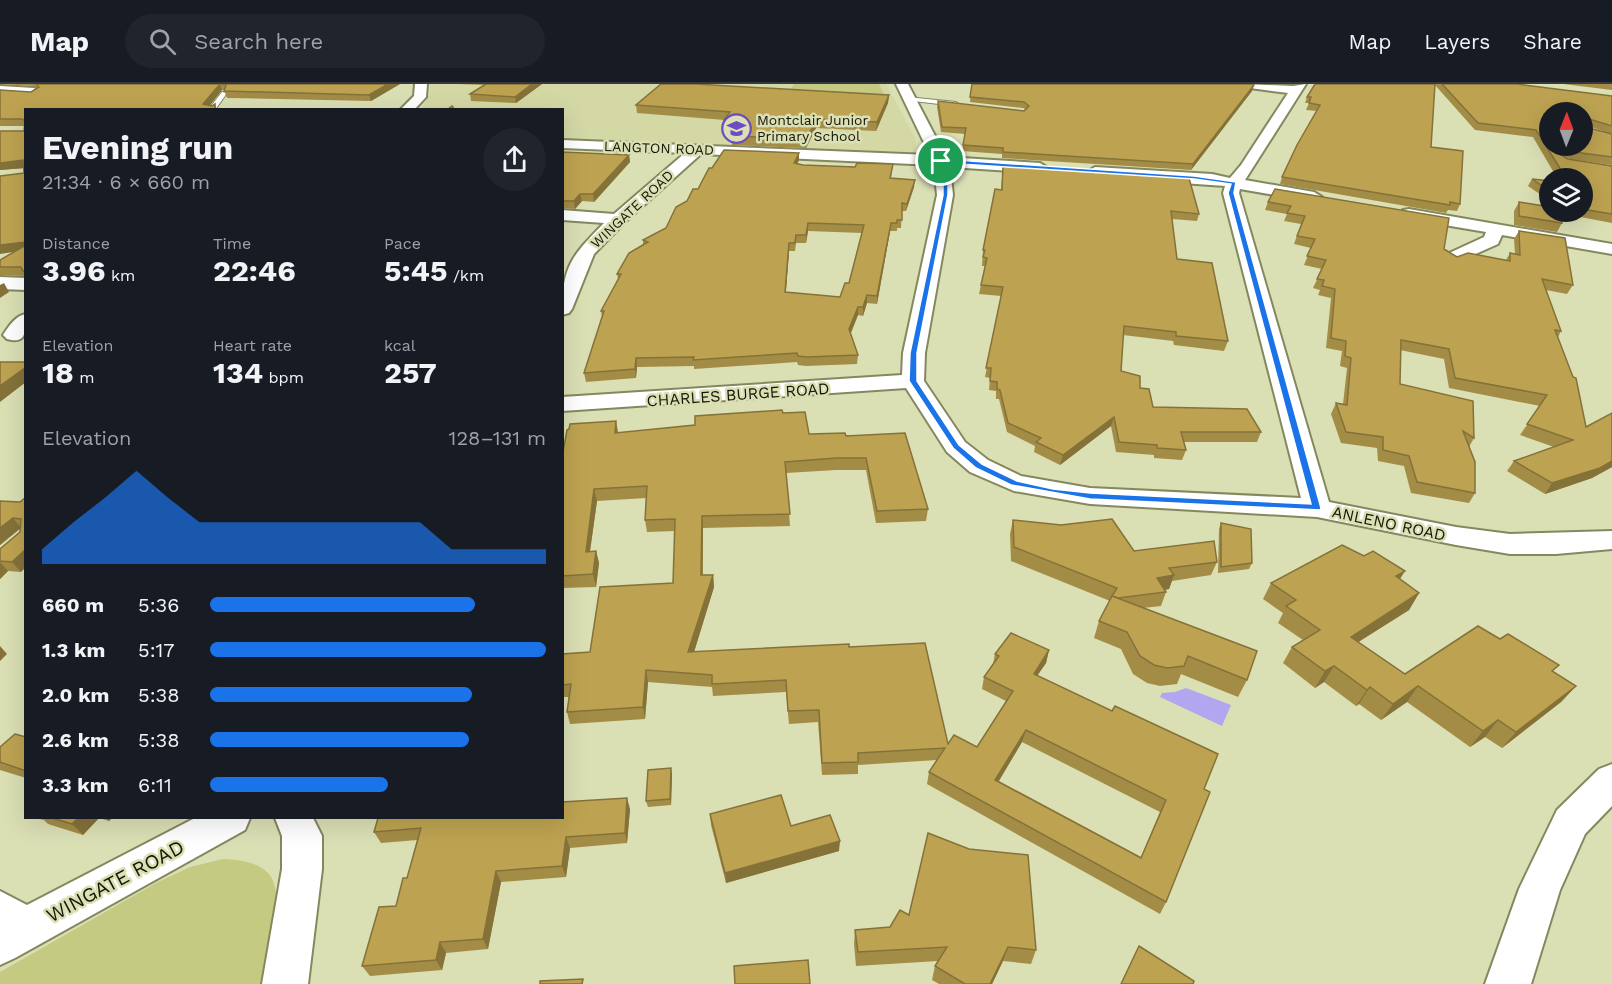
<!DOCTYPE html>
<html lang="en">
<head>
<meta charset="utf-8">
<style>
  :root { --surface:#171b24; --page:#20242c; --text:#f1f3f6; --muted:#9ea1a6; --line:#363941; --accent:#1a73e8 }
  body { margin:0; font-family:"Work Sans",sans-serif; background:var(--page); color:var(--text); height:100vh; display:flex; flex-direction:column; font-size:22px; white-space:nowrap }
  * { box-sizing:border-box; margin:0 }
  p { font-size:20px; color:var(--muted) }
  .icon { flex:none; width:33px; height:33px; fill:none; stroke:currentColor; stroke-width:2; stroke-linecap:round; stroke-linejoin:round }
  .map { position:relative; flex:1; overflow:hidden }
  .panel { position:absolute; left:24px; top:24px; width:540px; height:711px; display:flex; flex-direction:column; background:var(--surface); border-radius:0px; box-shadow:0 6px 24px #0002 }
  .panel>* { flex:none }
  .needle { width:39px; rotate:1deg }
  .tools { position:absolute; left:1539px; top:18px; display:grid; gap:12px }
  .tools a { display:grid; place-items:center; width:54px; height:54px; border-radius:50%; background:var(--surface); box-shadow:0 6px 24px #0002; font-size:30px }
  .pin { position:absolute; display:grid; place-items:center; width:51px; height:51px; color:#fff; margin:-26px; border:3px solid #fff; border-radius:50%; box-shadow:0 2px 6px #0007 }
  .round { display:grid; place-items:center; flex:none; width:63px; height:63px; border-radius:32px; background:var(--page) }
  .overview { display:flex; align-items:center; justify-content:space-between; height:102px; padding:0 18px }
  h1 { font-size:33px; font-weight:700; line-height:45px }
  .figures { display:grid; grid-template-columns:repeat(3,1fr); gap:9px; height:102px; padding:6px 18px }
  .figures div { display:grid; align-content:center }
  .figures b { font-size:30px; font-weight:700 }
  .figures small { font-size:16px; font-weight:400 }
  .figures p { font-size:16px }
  .chart { height:168px; padding:12px 18px }
  .chart p { display:flex; justify-content:space-between }
  .chart svg { width:100%; height:108px; margin-top:6px; fill:var(--accent); opacity:.7 }
  ul { padding:0 18px; list-style:none; font-size:20px }
  li { display:grid; grid-template-columns:96px 72px 1fr; align-items:center; height:45px }
  li i { height:15px; border-radius:8px; background:var(--accent) }
  header { display:flex; align-items:center; gap:36px; box-sizing:border-box; height:84px; padding:0 30px; background:var(--surface); border-bottom:2px solid var(--line) }
  header strong { font-size:28px }
  nav { display:flex; gap:33px; margin-inline-start:auto; font-size:21px }
  .search { width:420px; height:54px; background:var(--page); display:flex; align-items:center; gap:15px; box-sizing:border-box; padding:0 21px; border-radius:33px; color:var(--muted); font-size:22px }
  .map>svg:first-child { display:block }
  .built { fill:#d4d8a5 }
  .green { fill:#c5ca82 }
  .water { fill:#b3a6f1 }
  .lines { fill:none; stroke-linecap:round; stroke-linejoin:round }
  .service-casing { stroke:#84885f; stroke-width:2 }
  .minor-casing { stroke:#84885f; stroke-width:4 }
  .service { fill:#fff; fill-rule:evenodd }
  .minor { fill:#fff; fill-rule:evenodd }
  .wall { fill:#a38c46; fill-rule:evenodd }
  .shaded-wall { fill:#847239 }
  .building { fill:#bda351; stroke:#847239; stroke-width:1.5; fill-rule:evenodd }
  .route { fill:#1a73e8; stroke:#fff; stroke-width:1.5; fill-rule:evenodd }
  .labels { text-anchor:middle; stroke-width:5; stroke-linejoin:round; paint-order:stroke }
  .far-poi-label { font-size:14px; fill:#151606; stroke:#dbdfb4; text-anchor:start }
  .far-street-label { font-size:14px; fill:#151606; stroke:#dbdfb4 }
  .street-label { font-size:16px; fill:#151606; stroke:#dbdfb4 }
  .near-street-label { font-size:20px; fill:#151606; stroke:#dbdfb4 }
</style>
</head>
<body>
<header>
<strong>Map</strong>
<div class="search"><svg class="icon" aria-label="search" viewBox="0 0 24 24"><circle cx="10" cy="10" r="6"/><path d="M15 15l6 6"/></svg>Search here</div>
<nav><a>Map</a><a>Layers</a><a>Share</a></nav>
</header>
<div class="map">
<svg width="1612" height="900" viewBox="0 0 1612 900">
  <rect width="100%" height="100%" fill="#dbdfb4"/>
  <!-- built -->
  <polygon class="built" points="430,0 886,0 916,55 915,68 752,64 563,55 562,26 421,26 430,9"/>
  <!-- green -->
  <g class="green">
    <polygon points="794,0 879,0 884,10 790,6"/>
    <path d="M223,775C238,776 255,777 267,788C289,808 266,874 261,900H0V888L156,799L190,783Z"/>
  </g>
  <!-- water -->
  <polygon class="water" points="1186,604 1231,621 1222,642 1160,613 1162,609 1175,608"/>
  <g class="lines">
    <defs>
      <g id="service">
        <polygon points="222,8 227,9 215,26 208,26"/>
        <polygon points="907,13 956,18 959,20 956,22 905,16"/>
        <polygon points="1550,33 1550,46 1543,37"/>
      </g>
      <g id="minor">
        <polygon points="415,0 427,0 426,13 414,26 400,26 414,12"/>
        <path d="M896,0H908L946,73L1040,79L1048,84L1040,89L950,83L953,111L925,269L924,297L965,358L988,376L1021,392L1090,404L1301,414L1223,109L1225,102L1095,93L1087,88L1095,83L1212,90L1230,94L1241,81L1288,9L1250,4L1244,0L1293,2L1306,0L1245,96L1314,108L1322,113L1314,118L1240,105L1239,109L1329,418L1456,443L1510,450L1612,447V465L1556,470H1510L1456,461L1317,433L1090,420L1014,407L970,388L947,368L906,304L562,327V313L902,291L903,269L937,111L934,81L701,70L624,139L594,170L572,225L569,229L562,231C562,182 571,173 604,139L562,136V126L614,130L685,69L562,64V56L930,71Z"/>
        <polygon points="0,2 34,4 40,8 34,12 0,10"/>
        <polygon points="1409,125 1612,160 1612,170 1502,151 1498,160 1453,180 1447,178 1444,174 1447,170 1484,153 1486,148 1403,134 1401,130 1403,126"/>
        <polygon points="0,193 26,194 26,206 0,205"/>
        <path d="M26,230C26,246 27,261 7,255L3,251C9,242 15,232 26,230Z"/>
        <polygon points="1612,680 1612,722 1585,750 1560,806 1531,900 1485,900 1519,805 1557,726 1599,685"/>
        <polygon points="195,734 250,734 245,746 15,874 0,881 0,807 27,821"/>
        <polygon points="275,734 313,734 322,752 322,785 308,900 262,900 282,785 282,752"/>
      </g>
    </defs>
    <!-- service casing -->
    <use href="#service" class="service-casing"/>
    <!-- minor casing -->
    <use href="#minor" class="minor-casing"/>
    <!-- service -->
    <use href="#service" class="service"/>
    <!-- minor -->
    <use href="#minor" class="minor"/>
  </g>
  <!-- wall -->
  <g class="wall">
    <polygon points="0,0 400,0 371,17 227,14 224,6 222,6 210,21 212,22 215,20 217,26 26,26 26,192 0,191 0,176 13,168 24,89 23,84 0,86 0,47 24,47 24,42 0,42 0,6 31,8 37,4 34,2"/>
    <polygon points="457,0 542,0 516,19 471,17 470,10 484,1"/>
    <polygon points="972,0 1254,1 1252,7 1191,86 1002,74 1002,70 962,67 965,50 941,48 937,23 938,17 1024,27 1025,25 1023,24 970,18"/>
    <polygon points="1315,0 1517,0 1612,12 1612,50 1585,41 1585,43 1612,50 1612,81 1570,75 1557,68 1554,62 1582,62 1582,28 1550,28 1550,33 1547,34 1550,62 1551,65 1568,75 1612,82 1612,139 1570,131 1564,128 1582,128 1582,94 1557,94 1533,53 1475,46 1435,1 1431,63 1460,120 1457,127 1448,126 1446,129 1280,100 1282,93 1317,27 1306,26 1309,19 1305,19 1307,13"/>
    <polygon points="1563,0 1612,0 1612,6"/>
    <polygon points="889,11 888,19 876,47 816,44 806,64 732,61 731,52 736,45 725,45 725,36 637,29 636,21"/>
    <polygon points="562,68 629,71 630,78 594,118 582,117 575,125 562,124"/>
    <path d="M799,69V76L797,80L803,81L855,83L893,80L891,94L914,103L906,127H902L901,144H897V147H890L877,220L867,219L863,232L858,231L850,250L858,271L857,280L806,282L798,281L797,278L694,285V282L637,283L636,294L586,298L584,289L602,233L601,227L618,196L617,190L643,161V156L666,144L687,117L698,105L712,84ZM808,147L862,149L849,199L840,213L786,208L789,167H795L796,159H806Z"/>
    <polygon points="1003,81 1199,130 1197,137 1172,135 1177,175 1228,257 1224,267 1174,261 1173,257 1123,251 1121,287 1140,304 1153,323 1261,348 1257,358 1183,358 1186,366 1182,376 1154,374 1154,371 1116,368 1111,342 1060,381 1034,368 1035,362 1007,348 999,315 996,315 996,307 989,306 990,294 985,293 1001,212 979,210 985,182 982,182 983,166 1001,106"/>
    <polygon points="1532,95 1550,97 1550,117 1528,102"/>
    <polygon points="1275,105 1444,165 1457,173 1506,176 1510,169 1515,170 1514,155 1519,147 1573,201 1567,210 1546,206 1561,247 1558,253 1586,343 1612,329 1612,383 1592,394 1545,410 1507,387 1514,377 1554,363 1520,351 1540,322 1449,304 1444,275 1400,266 1400,300 1474,354 1469,363 1475,409 1469,419 1411,409 1404,382 1378,377 1377,364 1341,359 1331,330 1336,319 1343,320 1347,284 1340,282 1342,267 1326,264 1331,214 1318,211 1320,206 1313,204 1322,185 1304,181 1311,164 1294,160 1301,140 1284,137 1287,130 1265,126 1268,118"/>
    <polygon points="1519,118 1562,139 1557,148 1514,141 1514,127"/>
    <path d="M783,329L809,350L846,352L928,425L926,437L876,439L866,386H836L786,389L790,442L703,444V491H713L714,503L694,568L849,563L948,660L977,663L1006,617L982,605L984,593L993,580L995,570L1049,566L1046,579L1037,592L1204,705L1166,818L1160,830L927,700L929,688L937,676L858,681V690L822,691L818,638L789,640L786,608L713,612L712,603L648,598L645,635L570,640L567,628L569,613H562V570L590,568L673,499L675,447L647,448L645,436L646,414L597,417L590,468L596,467L599,479L596,503L562,504V373L695,341ZM1022,658L1160,728L1141,773L999,697Z"/>
    <polygon points="0,417 20,418 21,488 8,487 0,495 0,465 20,448 20,444 0,461"/>
    <polygon points="1013,436 1134,467 1217,478 1211,491 1172,497 1169,505 1165,506 1166,508 1161,522 1143,524 1247,596 1238,613 1181,590 1177,600 1160,602 1147,599 1133,590 1121,565 1094,554 1099,537 1110,517 1011,477 1010,450"/>
    <polygon points="1221,439 1252,479 1249,485 1218,489 1219,445"/>
    <polygon points="1400,495 1419,509 1409,526 1358,558 1405,590 1554,588 1576,602 1561,618 1502,664 1485,653 1470,663 1407,618 1381,636 1359,620 1356,622 1324,598 1315,604 1283,579 1292,563 1303,556 1278,539 1283,529 1263,515 1271,499"/>
    <polygon points="26,653 26,694 0,686 0,663"/>
    <polygon points="672,690 671,721 648,723 646,717"/>
    <polygon points="630,725 627,759 570,764 566,793 501,798 488,865 446,869 442,886 370,892 362,882 396,822 407,794 417,756 381,759 374,748"/>
    <polygon points="710,730 791,742 839,767 726,799 711,741"/>
    <polygon points="35,734 112,734 109,737 99,734 83,751 48,740 44,736"/>
    <polygon points="909,831 1036,866 1031,880 1003,877 992,900 939,900 932,896 935,882 938,877 856,882 854,860 855,846 890,843"/>
  </g>
  <!-- shaded-wall -->
  <g class="shaded-wall">
    <polygon points="220,0 222,6 206,26 203,20"/>
    <polygon points="388,0 400,0 371,17 369,11"/>
    <polygon points="532,0 542,0 516,19 515,13"/>
    <polygon points="1254,1 1252,7 1191,86 1193,80"/>
    <polygon points="889,11 888,19 876,47 877,38"/>
    <polygon points="1555,25 1553,28 1550,28 1550,33 1541,37 1544,30"/>
    <polygon points="817,35 816,44 806,64 806,55"/>
    <polygon points="799,69 799,76 794,87 794,79"/>
    <polygon points="629,71 630,78 594,118 593,110"/>
    <polygon points="23,76 26,84 0,86 0,79"/>
    <polygon points="915,96 914,103 906,127 907,120"/>
    <polygon points="580,110 582,117 575,125 574,117"/>
    <polygon points="808,139 808,147 806,159 806,151"/>
    <polygon points="891,139 890,147 877,220 877,212"/>
    <polygon points="26,158 26,166 0,170 0,161"/>
    <polygon points="789,159 789,167 785,217 785,208"/>
    <polygon points="4,199 9,208 0,214 0,201"/>
    <polygon points="867,211 867,219 863,232 863,223"/>
    <polygon points="858,223 858,231 849,254 849,245"/>
    <polygon points="636,274 637,283 636,294 635,285"/>
    <polygon points="26,283 26,298 0,318 0,302"/>
    <polygon points="1114,333 1111,342 1060,381 1063,371"/>
    <polygon points="616,337 618,348 615,349"/>
    <polygon points="1612,377 1612,383 1592,394 1545,410 1552,399"/>
    <polygon points="594,405 597,417 588,480 586,468"/>
    <polygon points="702,432 703,444 702,503 701,491"/>
    <polygon points="13,434 21,444 0,461 0,444"/>
    <polygon points="26,465 26,483 21,488 12,478"/>
    <polygon points="596,467 599,479 596,503 593,490"/>
    <polygon points="0,478 8,487 0,495"/>
    <polygon points="1405,487 1395,503 1396,492"/>
    <polygon points="713,491 714,503 690,581 688,568"/>
    <polygon points="1174,491 1169,505 1152,508 1157,494"/>
    <polygon points="1419,509 1409,526 1341,569 1351,553"/>
    <polygon points="0,562 7,570 0,577"/>
    <polygon points="1049,566 1046,579 1030,602 1034,590"/>
    <polygon points="1334,582 1324,598 1315,604 1325,587"/>
    <polygon points="646,586 648,598 645,635 643,623"/>
    <polygon points="1418,602 1407,618 1381,636 1393,620"/>
    <polygon points="1576,602 1561,618 1502,664 1516,648"/>
    <polygon points="1370,603 1359,620 1356,622 1367,606"/>
    <polygon points="1498,636 1485,653 1470,663 1483,647"/>
    <polygon points="1026,646 1022,658 992,708 995,696"/>
    <polygon points="671,684 672,690 671,721 670,715"/>
    <polygon points="627,714 630,725 627,759 625,749"/>
    <polygon points="78,734 99,734 83,751 72,740"/>
    <polygon points="105,734 112,734 109,737"/>
    <polygon points="566,753 570,764 566,793 562,782"/>
    <polygon points="840,757 839,767 726,799 725,789"/>
    <polygon points="496,787 501,798 488,865 483,855"/>
    <polygon points="440,858 446,869 442,886 436,876"/>
    <polygon points="1008,863 1003,877 992,900 990,900"/>
  </g>
  <!-- building -->
  <g class="building">
    <polygon points="36,0 220,0 203,20 212,22 215,20 215,26 26,26 26,158 0,161 0,92 24,89 23,76 0,79 0,47 24,47 25,37 22,35 0,35 0,6 31,8 39,3"/>
    <polygon points="221,0 388,0 369,11 224,7 226,1"/>
    <polygon points="486,0 532,0 515,13 470,10"/>
    <polygon points="661,0 695,0 889,11 877,38 817,35 806,55 731,52 741,37 724,36 730,28 636,21"/>
    <polygon points="972,0 1251,0 1254,1 1193,80 1003,68 1003,64 963,61 966,44 942,43 938,17 1024,27 1029,22 1024,18 970,13"/>
    <polygon points="1315,0 1435,0 1431,63 1463,67 1460,120 1450,118 1450,121 1282,93 1297,61 1320,21 1309,19 1311,13 1307,13"/>
    <polygon points="1442,0 1517,0 1612,12 1612,42 1586,34 1583,36 1585,43 1612,50 1612,73 1574,68 1562,62 1582,62 1582,28 1555,28 1555,25 1544,30 1550,38 1550,62 1551,62 1551,65 1568,75 1612,82 1612,130 1582,125 1582,94 1566,94 1536,46 1478,39"/>
    <polygon points="452,22 455,26 447,26"/>
    <path d="M724,66L799,69L794,79L803,81L855,83L857,79L893,80L890,94L915,96L907,120L902,119V136H897V139H891L877,212L867,211L863,223H858L849,245L858,271L806,273L798,272L797,269L693,276L694,273L636,274L635,285L584,289L604,227H601L621,190H617L629,169L648,158L643,156L666,144L676,123L687,117L693,105H698L709,84H712ZM808,139L864,141L849,199H845L840,213L785,208L789,159H795L796,151H806Z"/>
    <polygon points="562,68 629,71 593,110 580,110 574,117 562,117"/>
    <polygon points="1003,81 1189,94 1199,130 1171,127 1177,175 1212,179 1228,257 1176,252 1176,248 1124,242 1121,287 1140,292 1140,304 1149,305 1153,323 1247,325 1261,348 1181,348 1186,366 1157,364 1157,361 1119,358 1114,333 1063,371 1036,358 1041,354 1008,339 1000,306 997,305 997,298 990,297 991,284 986,284 1003,203 981,201 987,174 983,173 985,166 983,166 995,105 1002,106"/>
    <polygon points="1532,95 1550,97 1550,107"/>
    <polygon points="1275,105 1449,134 1444,165 1457,173 1468,169 1510,177 1510,169 1520,171 1519,147 1565,154 1573,201 1542,195 1561,247 1555,246 1573,293 1576,294 1586,343 1612,329 1612,377 1600,384 1552,399 1514,377 1573,356 1527,340 1547,311 1455,294 1449,265 1401,256 1400,300 1473,317 1474,354 1463,347 1475,378 1475,409 1417,398 1409,372 1383,366 1383,353 1346,348 1336,319 1347,321 1351,274 1345,272 1346,257 1331,254 1335,205 1322,202 1324,196 1317,195 1326,176 1307,172 1315,155 1297,152 1305,132 1287,129 1291,122 1268,118"/>
    <polygon points="1519,118 1550,123 1550,128 1560,128 1562,139 1519,132"/>
    <polygon points="26,161 26,186 23,187 21,183 0,183 0,176"/>
    <polygon points="0,278 26,278 26,283 0,302"/>
    <path d="M782,326L783,329L805,328L809,350L845,349L846,352L905,349L928,425L877,427L866,374H836L785,378L790,430L702,432L701,491H713L688,568L849,560V563L925,559L948,660L954,651L977,663L1013,607L984,593L999,572L995,570L1011,549L1049,566L1034,590L1112,627L1115,622L1218,670L1204,705L1210,708L1166,818L929,688L945,664L858,669V678L822,679L819,626L788,627L786,596L712,600V591L646,586L643,623L567,628L571,600L562,601V570L590,568L600,503L673,499L675,435L645,436L647,402L594,405L586,468L596,467L593,490L562,492V373L567,346L569,345L570,340L616,337L615,349L695,341V332ZM1026,646L1166,716L1141,774L995,696Z"/>
    <polygon points="26,413 26,465 12,478 0,477 0,465 20,448 21,435 13,434 0,444 0,417 20,418"/>
    <polygon points="1112,435 1134,467 1214,457 1217,478 1169,484 1174,491 1157,494 1166,508 1118,514 1112,512 1117,504 1014,463 1013,436 1061,441"/>
    <polygon points="1221,439 1251,445 1252,479 1221,483"/>
    <polygon points="1342,461 1364,472 1373,467 1405,487 1396,492 1419,509 1351,553 1405,590 1478,542 1500,555 1508,550 1559,581 1552,587 1576,602 1516,648 1498,636 1483,647 1418,602 1393,620 1370,603 1367,606 1334,582 1325,587 1292,563 1320,546 1286,522 1296,516 1271,499"/>
    <polygon points="1112,512 1257,567 1247,596 1188,572 1184,582 1167,584 1154,581 1140,572 1127,548 1099,537"/>
    <polygon points="15,650 26,653 26,687 0,678 0,663"/>
    <polygon points="671,684 670,715 646,717 648,686"/>
    <polygon points="781,711 791,742 830,731 840,757 725,789 710,730"/>
    <polygon points="627,714 625,749 566,753 562,782 496,787 483,855 440,858 436,876 362,882 379,823 396,822 403,794 407,794 421,744 374,748 378,734 562,734 562,718"/>
    <polygon points="52,734 78,734 72,740"/>
    <polygon points="928,749 969,765 1028,771 1036,866 1008,863 990,900 965,900 935,882 947,863 858,868 855,846 890,843 900,826 909,831"/>
    <polygon points="1139,862 1194,897 1193,900 1121,900"/>
    <polygon points="808,876 810,900 735,900 734,882"/>
    <polygon points="583,895 582,900 540,900 540,897"/>
  </g>
  <!-- route -->
  <path class="route" d="M941,75L1194,92L1236,98L1234,109L1321,424L1320,426L1090,415L1011,401L976,384L953,364L909,297L910,269L943,111V93L938,77ZM944,79L1194,95L1231,100L1228,109L1311,420L1090,409L1053,405L1017,397L982,380L959,361L917,297V269L948,111V93Z"/>
  <!-- icons -->
  <defs>
    <symbol id="school-ring" viewBox="-11 -11 22 22"><circle r="9.5" fill="#dbdfb4" stroke="#6d4bc4" stroke-width="1.5"/><path d="M0-5L7-2L0 1L-7-2ZM-4 1L0 2.5L4 1V4Q0 6-4 4Z" fill="#6d4bc4"/></symbol>
  </defs>
  <g fill-rule="evenodd">
    <use href="#school-ring" x="720" y="28" width="33" height="33"/>
  </g>
  <g class="labels">
    <!-- far-poi labels -->
    <g class="far-poi-label">
      <text x="757" y="41">Montclair Junior<tspan x="757" dy="16">Primary School</tspan></text>
    </g>
    <!-- far-street labels -->
    <g class="far-street-label">
      <text transform="translate(659 64) rotate(2)" y="5">LANGTON ROAD</text>
      <text transform="translate(632 125) rotate(-43)" y="5">WINGATE ROAD</text>
    </g>
    <!-- street labels -->
    <g class="street-label">
      <text transform="translate(738 310) rotate(-4)" y="6">CHARLES BURGE ROAD</text>
      <text transform="translate(1389 439) rotate(12)" y="6">ANLENO ROAD</text>
    </g>
    <!-- near-street labels -->
    <g class="near-street-label">
      <text transform="translate(115 797) rotate(-28)" y="7">WINGATE ROAD</text>
    </g>
  </g>
</svg>
<div class="tools">
<a><svg class="needle" viewBox="-14 -14 28 28"><path d="M0-13l5 13h-10z" fill="#e53935"/><path d="M0 13l5-13h-10z" fill="#9ea1a6"/></svg></a>
<a><svg class="icon" aria-label="layers" viewBox="0 0 24 24"><path d="M12 4l9 5-9 5-9-5zM3 14l9 5 9-5"/></svg></a>
</div>
<div class="pin" style="left:941px;top:77px;background:#1e9e55"><svg class="icon" aria-label="arrive" viewBox="0 0 24 24"><path d="M6 21V4h12l-3 4 3 4H6"/></svg></div>
<section class="panel">
<div class="overview"><div><h1>Evening run</h1><p>21:34 · 6 × 660 m</p></div><a class="round"><svg class="icon" aria-label="share" viewBox="0 0 24 24"><path d="M12 15V3M7 8l5-5 5 5M5 13v7h14v-7"/></svg></a></div>
<div class="figures">
<div><p>Distance</p><b>3.96<small> km</small></b></div>
<div><p>Time</p><b>22:46</b></div>
<div><p>Pace</p><b>5:45<small> /km</small></b></div>
</div>
<div class="figures">
<div><p>Elevation</p><b>18<small> m</small></b></div>
<div><p>Heart rate</p><b>134<small> bpm</small></b></div>
<div><p>kcal</p><b>257</b></div>
</div>
<div class="chart"><p><span>Elevation</span>128–131 m</p>
<svg viewBox="0 0 160 44" preserveAspectRatio="none"><path d="M0 44V38L10 27L20 17L30 6L40 17L50 27L60 27L70 27L80 27L90 27L100 27L110 27L120 27L130 38L140 38L150 38L160 38V44z"/></svg>
</div>
<ul>
<li><b>660 m</b>5:36<i style="width:79%"></i></li>
<li><b>1.3 km</b>5:17<i style="width:100%"></i></li>
<li><b>2.0 km</b>5:38<i style="width:78%"></i></li>
<li><b>2.6 km</b>5:38<i style="width:77%"></i></li>
<li><b>3.3 km</b>6:11<i style="width:53%"></i></li>
</ul>
</section>
</div>
</body>
</html>
